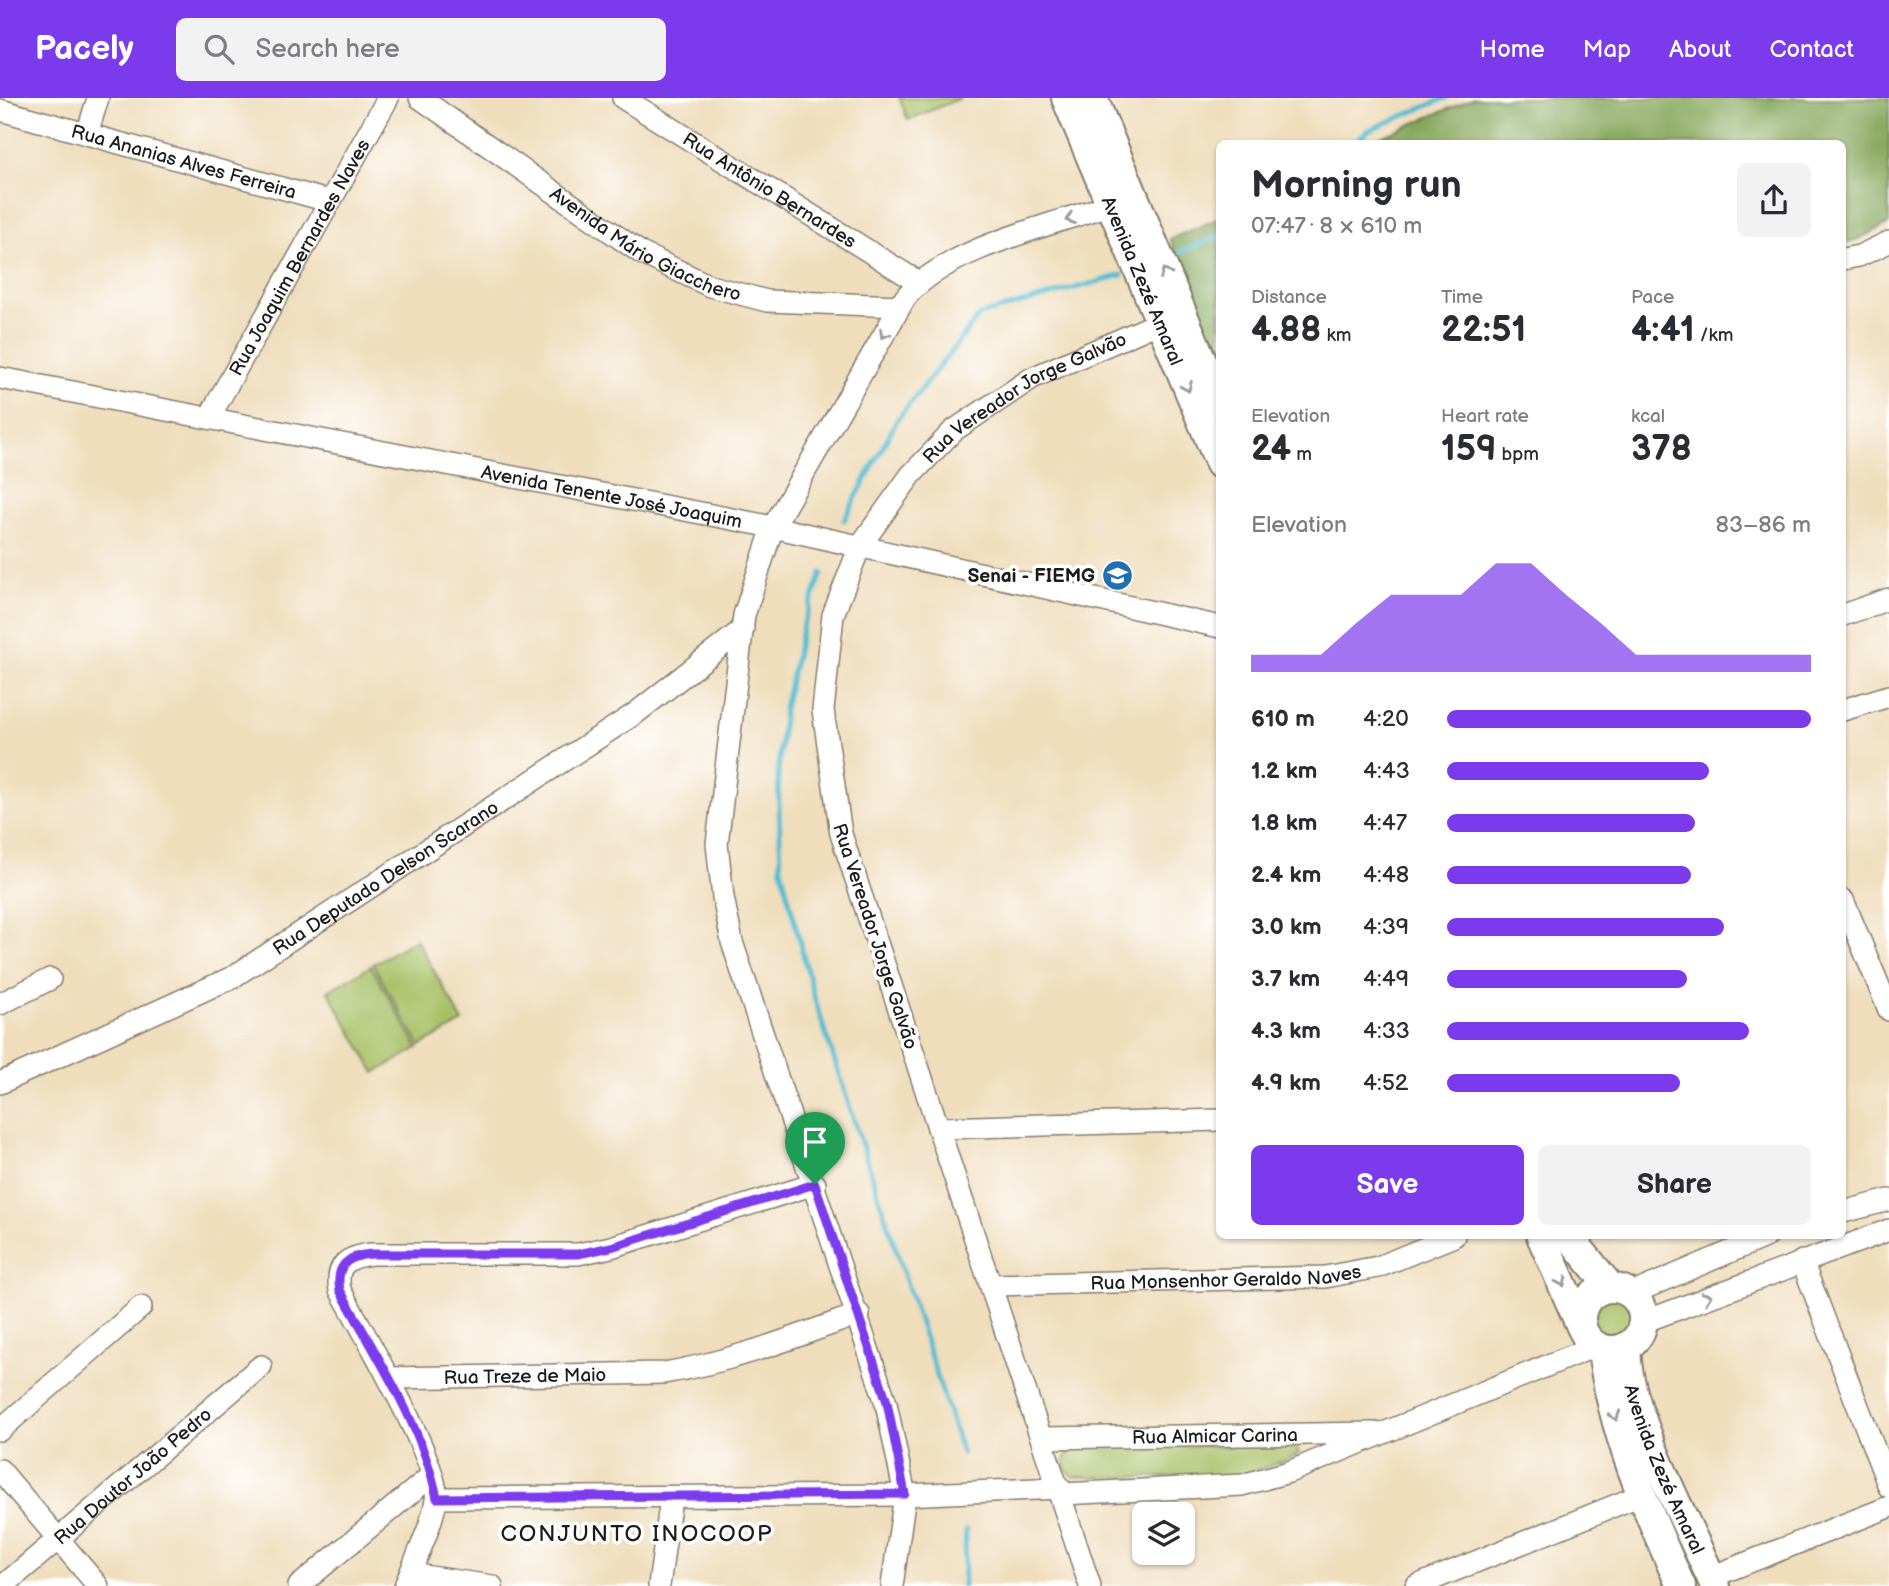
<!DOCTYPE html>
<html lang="en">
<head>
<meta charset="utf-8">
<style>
  :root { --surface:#fff; --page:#f2f2f3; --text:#2b2b33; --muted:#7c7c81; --accent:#7c3aed }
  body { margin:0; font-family:"Balsamiq Sans",sans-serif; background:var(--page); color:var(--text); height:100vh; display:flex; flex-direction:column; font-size:26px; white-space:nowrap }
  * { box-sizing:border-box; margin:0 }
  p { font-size:23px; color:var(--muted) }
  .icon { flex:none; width:38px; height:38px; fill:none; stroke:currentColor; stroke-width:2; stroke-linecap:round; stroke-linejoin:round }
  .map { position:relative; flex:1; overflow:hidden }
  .side { position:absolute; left:1216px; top:42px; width:630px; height:1099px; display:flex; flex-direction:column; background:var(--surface); border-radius:10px; box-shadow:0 2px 5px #0004 }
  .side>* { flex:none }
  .controls { position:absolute; left:1132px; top:1404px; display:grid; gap:14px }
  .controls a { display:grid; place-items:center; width:63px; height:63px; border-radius:10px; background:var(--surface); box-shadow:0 2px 5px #0004; font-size:35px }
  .pin { position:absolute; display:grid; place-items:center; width:60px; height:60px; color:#fff; margin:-72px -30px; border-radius:50% 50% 50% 0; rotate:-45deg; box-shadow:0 0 7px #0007 }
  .pin .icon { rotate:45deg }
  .round { display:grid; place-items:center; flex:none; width:74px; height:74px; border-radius:10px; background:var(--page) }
  .overview { display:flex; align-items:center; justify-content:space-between; height:119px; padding:0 35px }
  h1 { font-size:38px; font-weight:600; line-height:52px }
  .metrics { display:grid; grid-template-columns:repeat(3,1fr); gap:10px; height:119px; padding:7px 35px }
  .metrics div { display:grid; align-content:center }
  .metrics b { font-size:35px; font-weight:600 }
  .metrics small { font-size:19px; font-weight:400 }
  .metrics p { font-size:19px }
  .chart { height:196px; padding:14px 35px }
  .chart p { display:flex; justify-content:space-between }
  .chart svg { width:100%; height:126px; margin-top:7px; fill:var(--accent); opacity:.7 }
  .button { display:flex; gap:14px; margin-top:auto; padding:14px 35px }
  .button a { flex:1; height:80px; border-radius:10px; background:var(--accent); color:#fff; font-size:28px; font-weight:600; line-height:80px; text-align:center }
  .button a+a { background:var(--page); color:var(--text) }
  ul { padding:0 35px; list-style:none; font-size:23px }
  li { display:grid; grid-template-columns:112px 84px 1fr; align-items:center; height:52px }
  li i { height:18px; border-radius:9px; background:var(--accent) }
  header { display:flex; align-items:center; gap:42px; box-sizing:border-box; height:98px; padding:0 35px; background:var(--accent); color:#fff }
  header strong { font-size:33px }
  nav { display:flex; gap:38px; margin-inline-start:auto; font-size:24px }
  .search { width:490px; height:63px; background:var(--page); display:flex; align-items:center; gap:18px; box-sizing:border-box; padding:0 24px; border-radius:10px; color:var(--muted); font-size:26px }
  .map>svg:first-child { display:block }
  .green { fill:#a7c065; stroke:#626e40; stroke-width:2 }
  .forest { fill:#85a65a; stroke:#50613b; stroke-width:2 }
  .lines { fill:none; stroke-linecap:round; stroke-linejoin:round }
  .stream { stroke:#54bcd1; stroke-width:5 }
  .minor-casing { stroke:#867c6c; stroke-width:24 }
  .major-casing { stroke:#867c6c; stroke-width:32 }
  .minor { stroke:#fff; stroke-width:21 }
  .major { stroke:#fff; stroke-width:28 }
  .oneway { stroke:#999 }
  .route-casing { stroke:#fff; stroke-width:14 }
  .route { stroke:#7c3aed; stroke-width:9 }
  .labels { text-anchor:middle; stroke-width:7; stroke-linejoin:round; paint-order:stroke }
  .street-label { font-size:19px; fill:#1c1c1c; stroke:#fff }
  .poi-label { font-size:19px; font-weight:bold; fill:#1c1c1c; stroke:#fff; text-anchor:end }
  .quarter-label { font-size:23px; letter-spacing:2px; fill:#1c1c1c; stroke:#fff }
</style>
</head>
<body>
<header>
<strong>Pacely</strong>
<div class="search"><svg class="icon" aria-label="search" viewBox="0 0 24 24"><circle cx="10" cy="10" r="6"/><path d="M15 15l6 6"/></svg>Search here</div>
<nav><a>Home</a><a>Map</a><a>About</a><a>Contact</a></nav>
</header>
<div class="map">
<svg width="1889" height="1488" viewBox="0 0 1889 1488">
  <rect width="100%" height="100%" fill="#fff"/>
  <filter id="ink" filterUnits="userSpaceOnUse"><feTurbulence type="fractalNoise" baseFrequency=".0143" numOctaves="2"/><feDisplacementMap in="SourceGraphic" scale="14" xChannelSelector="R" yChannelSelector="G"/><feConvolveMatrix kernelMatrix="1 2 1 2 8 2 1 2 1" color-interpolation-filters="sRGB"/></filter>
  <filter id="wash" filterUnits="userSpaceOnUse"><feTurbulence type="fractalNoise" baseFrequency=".00686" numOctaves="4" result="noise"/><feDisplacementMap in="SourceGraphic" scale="28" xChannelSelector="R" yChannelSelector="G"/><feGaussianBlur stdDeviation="1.57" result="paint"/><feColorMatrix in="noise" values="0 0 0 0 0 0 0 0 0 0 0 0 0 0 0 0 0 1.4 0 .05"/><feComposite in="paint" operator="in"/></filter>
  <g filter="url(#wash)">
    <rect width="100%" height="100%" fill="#efddbb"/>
    <!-- green -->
    <g class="green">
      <polygon points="899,0 961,0 908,22"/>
      <polygon points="416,841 463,924 420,948 373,866"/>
      <polygon points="371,868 418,950 375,975 328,893"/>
      <circle cx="1614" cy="1221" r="26"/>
      <path d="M1078,1348H1295L1299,1354L1297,1358L1239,1379H1074C1060,1369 1063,1355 1078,1348Z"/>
    </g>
    <!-- forest -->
    <g class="forest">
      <polygon points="1474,0 1889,0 1889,126 1850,145 1843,145 1843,46 1367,45"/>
      <polygon points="1220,120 1220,264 1170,141"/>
    </g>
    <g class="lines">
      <!-- stream -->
      <g class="stream">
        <polyline points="1352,46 1369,32 1446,0"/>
        <polyline points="1175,156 1220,138"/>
        <polyline points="844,422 897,322 980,217 1122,177"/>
        <polyline points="822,475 803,527 784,610 778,675 781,770 814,899 962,1355"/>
        <polyline points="963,1488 966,1432"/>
      </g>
    </g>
  </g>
  <g filter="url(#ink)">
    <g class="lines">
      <defs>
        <g id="minor">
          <path id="s1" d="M420,0L641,155L710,188L767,203L900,208"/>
          <path id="s2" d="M623,0L918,184"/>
          <path id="s3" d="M0,12L328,103"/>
          <polyline points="87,36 98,0"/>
          <polyline points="1843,161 1859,158 1889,144"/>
          <path id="s4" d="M0,280L773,429L1220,529"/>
          <path id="s5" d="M210,318L388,0"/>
          <polyline points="1843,517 1889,501"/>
          <polyline points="1843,612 1889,598"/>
          <polyline points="1843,802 1889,912"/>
          <polyline points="0,906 50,881"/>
          <path id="s6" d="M0,985L233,879L636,615L743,531"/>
          <polyline points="938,1030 1220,1022"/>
          <polyline points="1843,1114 1889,1102"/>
          <polyline points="1802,1163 1889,1389"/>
          <path id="s7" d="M992,1187L1325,1179L1378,1169L1454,1138"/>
          <polyline points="1631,1196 1767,1138"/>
          <polyline points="1643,1224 1889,1132"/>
          <path id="s8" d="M389,1280L664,1275C731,1264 795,1239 859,1216"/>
          <polyline points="0,1332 141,1209"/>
          <path id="s9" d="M1043,1340L1375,1335"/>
          <polyline points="0,1372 98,1488"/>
          <polyline points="1062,1396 1242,1387 1289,1374 1595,1248"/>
          <polyline points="437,1400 905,1397 1060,1390"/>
          <polyline points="410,1476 492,1488"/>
          <polyline points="1711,1479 1889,1409"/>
          <path id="s10" d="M3,1488L261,1268"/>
          <polyline points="299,1488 432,1377"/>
          <path d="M405,1488C415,1462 432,1428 436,1402C442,1368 360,1228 340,1192C335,1167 347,1159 371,1156H578L611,1149L815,1086"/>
          <polyline points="659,1488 671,1400"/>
          <path d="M892,1488L905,1397L886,1305L732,844L723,799L717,746L744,517L773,429L905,200C947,148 1060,126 1123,102"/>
          <path id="s11" d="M1090,1488L841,736L823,612L833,517L860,448L911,377L953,333L1032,280L1174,218"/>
          <polyline points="1416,1488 1641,1397"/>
        </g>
        <g id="major">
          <path id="s12" d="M1066,0L1220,366"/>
          <polyline points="1093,0 1220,306"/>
          <polyline points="1541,1138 1582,1231"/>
          <polyline points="1569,1138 1611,1190"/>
          <circle cx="1612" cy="1221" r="31"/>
          <path id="s13" d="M1627,1248C1621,1302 1692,1435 1715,1488"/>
          <path d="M1602,1251C1612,1335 1647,1412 1681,1488"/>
        </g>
      </defs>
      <!-- minor casing -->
      <use href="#minor" class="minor-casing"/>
      <!-- major casing -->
      <use href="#major" class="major-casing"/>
      <!-- minor -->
      <use href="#minor" class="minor"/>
      <!-- major -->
      <use href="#major" class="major"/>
    </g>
    <!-- one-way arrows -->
    <defs><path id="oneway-chevron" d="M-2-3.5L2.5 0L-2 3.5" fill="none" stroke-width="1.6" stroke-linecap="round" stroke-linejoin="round" transform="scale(1.75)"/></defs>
    <g class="oneway">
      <use href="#oneway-chevron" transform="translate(1070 121) rotate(161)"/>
      <use href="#oneway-chevron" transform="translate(1165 175) rotate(-112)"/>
      <use href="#oneway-chevron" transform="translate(884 236) rotate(121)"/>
      <use href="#oneway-chevron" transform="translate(1187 289) rotate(67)"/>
      <use href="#oneway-chevron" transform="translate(1562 1184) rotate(66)"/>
      <use href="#oneway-chevron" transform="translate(1707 1199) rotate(-21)"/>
      <use href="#oneway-chevron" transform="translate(1615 1318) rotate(72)"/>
    </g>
  </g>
  <g class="lines" filter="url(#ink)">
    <defs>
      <path id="route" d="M815,1086L887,1304L905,1396L437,1400C422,1326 376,1258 340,1192C335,1167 348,1158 371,1156H578L611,1149Z"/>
    </defs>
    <!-- route casing -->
    <use href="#route" class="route-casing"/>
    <!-- route -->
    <use href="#route" class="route"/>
  </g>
  <!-- icons -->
  <defs>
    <symbol id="school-disc" viewBox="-11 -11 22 22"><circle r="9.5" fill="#1f6fb2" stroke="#fff"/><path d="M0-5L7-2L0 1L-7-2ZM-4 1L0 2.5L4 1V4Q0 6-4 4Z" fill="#fff"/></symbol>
  </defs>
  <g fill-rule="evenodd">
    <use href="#school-disc" x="1100" y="460" width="35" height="35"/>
  </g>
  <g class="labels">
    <!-- street labels -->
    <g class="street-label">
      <text dy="7" stroke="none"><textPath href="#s3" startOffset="191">Rua Ananias Alves Ferreira</textPath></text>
      <text dy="7" stroke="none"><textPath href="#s2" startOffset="173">Rua Antônio Bernardes</textPath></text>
      <text dy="7" stroke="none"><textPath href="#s1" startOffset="270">Avenida Mário Giacchero</textPath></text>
      <text dy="7" stroke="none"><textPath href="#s5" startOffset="182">Rua Joaquim Bernardes Naves</textPath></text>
      <text dy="7" stroke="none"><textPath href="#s12" startOffset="198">Avenida Zezé Amaral</textPath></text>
      <text dy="7" stroke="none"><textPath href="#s11" startOffset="1314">Rua Vereador Jorge Galvão</textPath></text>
      <text dy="7" stroke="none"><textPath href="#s4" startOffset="623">Avenida Tenente José Joaquim</textPath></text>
      <text dy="7" stroke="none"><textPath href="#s6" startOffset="438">Rua Deputado Delson Scarano</textPath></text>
      <text transform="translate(876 838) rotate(72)" y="7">Rua Vereador Jorge Galvão</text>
      <text dy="7" stroke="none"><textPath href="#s7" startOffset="234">Rua Monsenhor Geraldo Naves</textPath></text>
      <text dy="7" stroke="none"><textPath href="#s8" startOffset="136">Rua Treze de Maio</textPath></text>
      <text dy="7" stroke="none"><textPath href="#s9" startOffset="172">Rua Almicar Carina</textPath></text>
      <text dy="7" stroke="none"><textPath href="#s13" startOffset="130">Avenida Zezé Amaral</textPath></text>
      <text dy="7" stroke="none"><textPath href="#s10" startOffset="170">Rua Doutor João Pedro</textPath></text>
    </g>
    <!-- poi labels -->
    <g class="poi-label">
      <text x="1095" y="484">Senai - FIEMG</text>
    </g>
    <!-- quarter labels -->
    <g class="quarter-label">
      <text x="637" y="1443">CONJUNTO INOCOOP</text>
    </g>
  </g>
</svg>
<div class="controls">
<a><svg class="icon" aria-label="layers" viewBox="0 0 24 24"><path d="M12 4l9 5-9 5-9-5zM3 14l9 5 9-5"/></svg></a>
</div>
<div class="pin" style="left:815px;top:1086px;background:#1e9e55"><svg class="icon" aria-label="arrive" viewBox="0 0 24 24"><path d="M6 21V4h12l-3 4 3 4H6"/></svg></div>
<section class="side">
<div class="overview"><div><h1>Morning run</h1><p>07:47 · 8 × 610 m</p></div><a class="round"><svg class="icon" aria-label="share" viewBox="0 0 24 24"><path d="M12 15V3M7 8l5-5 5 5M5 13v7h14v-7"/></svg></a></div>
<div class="metrics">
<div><p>Distance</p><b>4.88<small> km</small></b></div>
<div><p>Time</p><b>22:51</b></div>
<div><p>Pace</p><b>4:41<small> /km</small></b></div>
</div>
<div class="metrics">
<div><p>Elevation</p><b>24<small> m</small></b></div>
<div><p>Heart rate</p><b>159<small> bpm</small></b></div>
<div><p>kcal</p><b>378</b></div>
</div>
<div class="chart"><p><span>Elevation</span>83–86 m</p>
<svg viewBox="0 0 160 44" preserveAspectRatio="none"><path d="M0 44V38L10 38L20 38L30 27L40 17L50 17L60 17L70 6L80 6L90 17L100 27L110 38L120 38L130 38L140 38L150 38L160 38V44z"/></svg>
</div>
<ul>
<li><b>610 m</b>4:20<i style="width:100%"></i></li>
<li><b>1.2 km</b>4:43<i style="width:72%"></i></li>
<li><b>1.8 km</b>4:47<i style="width:68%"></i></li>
<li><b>2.4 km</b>4:48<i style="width:67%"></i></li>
<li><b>3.0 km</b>4:39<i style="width:76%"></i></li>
<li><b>3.7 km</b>4:49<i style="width:66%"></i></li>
<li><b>4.3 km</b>4:33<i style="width:83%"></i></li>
<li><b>4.9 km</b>4:52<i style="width:64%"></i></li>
</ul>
<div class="button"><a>Save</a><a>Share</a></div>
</section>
</div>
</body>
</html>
